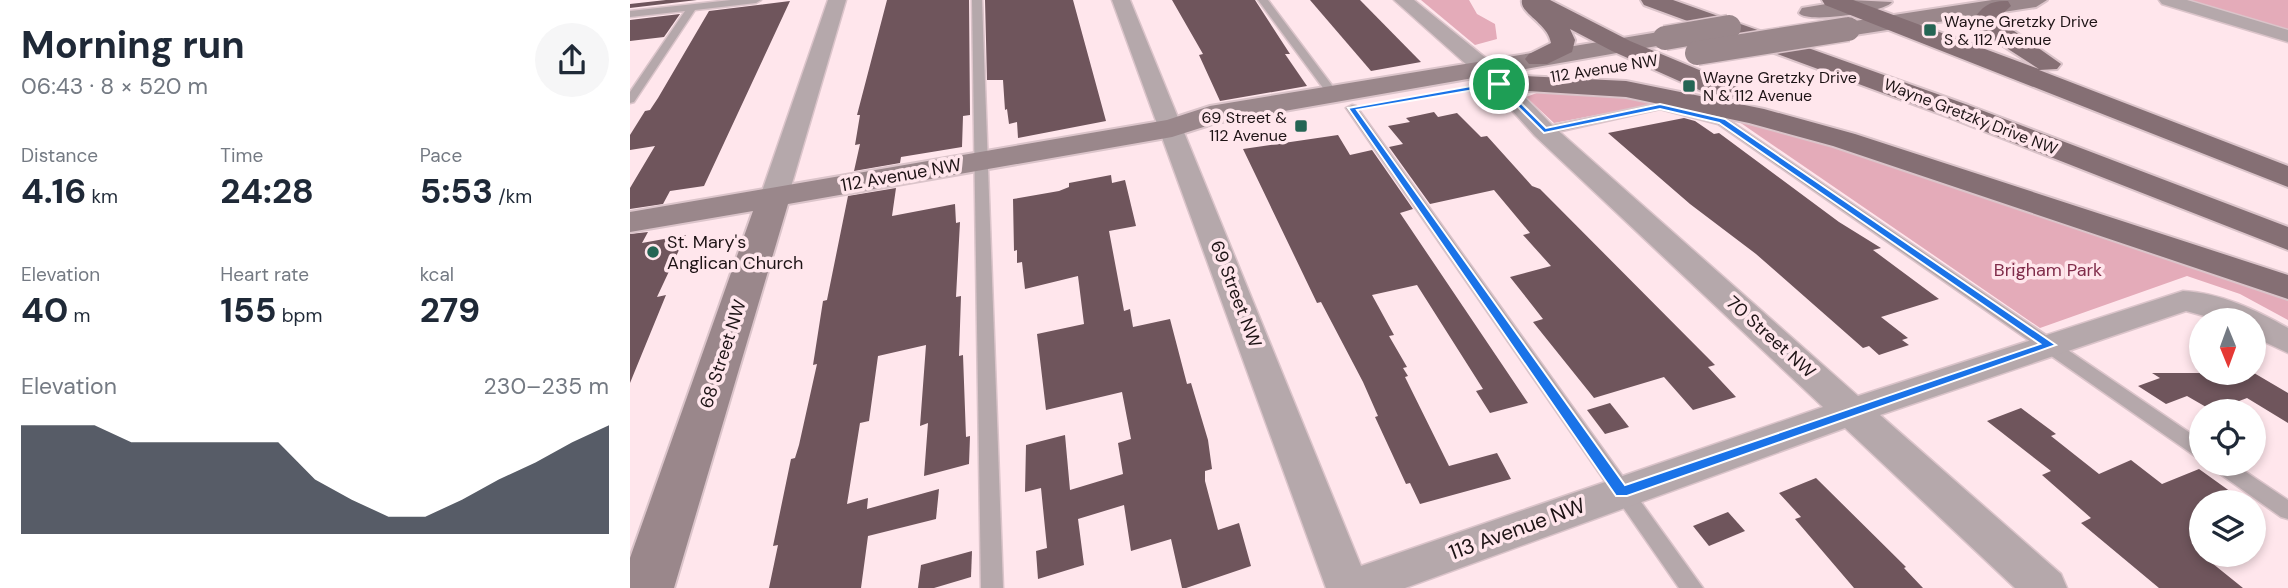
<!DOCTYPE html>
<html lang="en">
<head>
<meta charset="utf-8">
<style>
  :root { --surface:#fff; --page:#f6f6f7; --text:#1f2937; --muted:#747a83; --accent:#111827 }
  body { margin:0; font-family:"DM Sans",sans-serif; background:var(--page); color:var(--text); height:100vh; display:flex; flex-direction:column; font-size:26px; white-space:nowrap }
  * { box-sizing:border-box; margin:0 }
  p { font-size:23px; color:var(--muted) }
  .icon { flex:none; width:38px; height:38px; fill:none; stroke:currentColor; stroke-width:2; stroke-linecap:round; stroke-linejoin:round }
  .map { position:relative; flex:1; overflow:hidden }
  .panel { display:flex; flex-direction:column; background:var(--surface); width:630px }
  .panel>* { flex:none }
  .needle { width:46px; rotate:179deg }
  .buttons { position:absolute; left:1559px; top:308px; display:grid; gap:14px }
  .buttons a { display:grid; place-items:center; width:77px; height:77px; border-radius:50%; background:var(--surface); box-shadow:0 4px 10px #0003; font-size:35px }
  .pin { position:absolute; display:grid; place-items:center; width:60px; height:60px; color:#fff; margin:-30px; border:4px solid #fff; border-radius:50%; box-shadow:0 2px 7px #0007 }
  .round { display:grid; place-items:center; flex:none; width:74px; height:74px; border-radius:37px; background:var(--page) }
  .head { display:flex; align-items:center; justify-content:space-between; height:119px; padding:0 21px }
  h1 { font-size:38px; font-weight:700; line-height:52px }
  .stats { display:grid; grid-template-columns:repeat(3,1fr); gap:10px; height:119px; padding:7px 21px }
  .stats div { display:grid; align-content:center }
  .stats b { font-size:35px; font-weight:700 }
  .stats small { font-size:19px; font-weight:400 }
  .stats p { font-size:19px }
  .chart { height:196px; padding:14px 21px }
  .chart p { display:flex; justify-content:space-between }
  .chart svg { width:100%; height:126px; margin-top:7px; fill:var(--accent); opacity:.7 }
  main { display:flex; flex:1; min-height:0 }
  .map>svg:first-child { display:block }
  .green { fill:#e4abb9 }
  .building { fill:#6f555c }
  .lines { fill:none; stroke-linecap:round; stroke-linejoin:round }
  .lane-casing { stroke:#dbc4ca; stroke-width:3 }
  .street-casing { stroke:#dbc4ca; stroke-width:3 }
  .secondary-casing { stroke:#dbc4ca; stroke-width:4 }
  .primary-casing { stroke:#dbc4ca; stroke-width:4 }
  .lane { fill:#b5a8ab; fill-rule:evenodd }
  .street { fill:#b5a8ab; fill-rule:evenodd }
  .secondary { fill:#9a878b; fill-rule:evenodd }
  .primary { fill:#856f74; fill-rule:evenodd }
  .secondary-bridge-casing { stroke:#dbc4ca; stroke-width:27; stroke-linecap:butt }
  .secondary-bridge { stroke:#9a878b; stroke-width:24 }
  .route { fill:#1a73e8; stroke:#fff; stroke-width:2; fill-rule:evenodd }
  .poi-dot { fill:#246554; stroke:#ffe6ec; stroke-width:2.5 }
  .labels { text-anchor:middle; stroke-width:7; stroke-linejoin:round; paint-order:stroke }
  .far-poi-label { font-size:16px; fill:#1d1315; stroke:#ffe6ec; text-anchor:start }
  .far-street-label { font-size:16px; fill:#1d1315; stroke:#ffe6ec }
  .street-label { font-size:18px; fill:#1d1315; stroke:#ffe6ec }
  .poi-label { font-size:18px; fill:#1d1315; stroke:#ffe6ec; text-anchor:start }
  .park-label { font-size:18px; fill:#802c4a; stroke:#ffe6ec }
  .near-street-label { font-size:21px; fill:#1d1315; stroke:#ffe6ec }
</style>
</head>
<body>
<main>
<section class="panel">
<div class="head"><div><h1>Morning run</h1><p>06:43 · 8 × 520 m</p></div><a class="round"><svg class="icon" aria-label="share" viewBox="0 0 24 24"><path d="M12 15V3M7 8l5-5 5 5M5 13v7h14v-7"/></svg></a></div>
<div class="stats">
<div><p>Distance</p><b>4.16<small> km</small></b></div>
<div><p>Time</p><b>24:28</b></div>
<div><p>Pace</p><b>5:53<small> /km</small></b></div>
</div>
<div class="stats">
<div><p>Elevation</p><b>40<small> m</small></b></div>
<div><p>Heart rate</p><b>155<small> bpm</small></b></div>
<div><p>kcal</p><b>279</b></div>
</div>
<div class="chart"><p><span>Elevation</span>230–235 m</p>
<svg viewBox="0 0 160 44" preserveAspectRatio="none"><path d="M0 44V6L10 6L20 6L30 12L40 12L50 12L60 12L70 12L80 25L90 32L100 38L110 38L120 32L130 25L140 19L150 12L160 6V44z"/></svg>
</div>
</section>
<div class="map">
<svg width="1658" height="588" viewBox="0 0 1658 588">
  <rect width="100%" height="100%" fill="#ffe6ec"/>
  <!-- green -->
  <g class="green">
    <polygon points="791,0 839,0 847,14 865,24 867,39 845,45"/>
    <polygon points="1557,0 1658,0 1658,30"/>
    <polygon points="965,90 1044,100 1119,118 1568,264 1658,298 1658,320 1610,294 1557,276 1410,328 1102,117 1035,102 924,123 896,97 912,91"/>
  </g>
  <!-- building -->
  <g class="building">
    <polygon points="36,0 67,0 0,8 0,4"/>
    <polygon points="257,0 339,0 340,115 333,116 332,147 271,157 270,163 224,171 230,144 225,145 230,115 227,115"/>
    <polygon points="355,0 443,0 476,121 388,138 387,122 379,124 377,109 375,110 373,80 357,80"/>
    <polygon points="542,0 625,0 660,54 655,54 677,86 590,101 569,55 573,54"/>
    <polygon points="680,0 730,0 791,62 741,71"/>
    <polygon points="160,1 74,186 40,191 33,204 0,209 0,188 25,146 0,150 0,135 15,111 20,110 28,98 79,11"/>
    <polygon points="50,14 34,37 0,41 0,20"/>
    <polygon points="804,112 808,117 827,113 851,137 857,136 902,186 910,189 1085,365 1078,367 1106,397 1063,410 1034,377 964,398 903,322 913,319 880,277 921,266 893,235 900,233 864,190 800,204 759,147 773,144 758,126 780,122 776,118"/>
    <polygon points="1054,118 1065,121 1084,134 1089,133 1209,222 1251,248 1243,250 1309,299 1251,317 1278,338 1272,340 1279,345 1249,355 1239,346 1233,348 1126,254 1060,204 978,133"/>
    <polygon points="708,135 720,155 742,150 783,209 770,213 898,403 860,413 846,391 853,389 787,285 742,295 764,335 759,336 777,367 773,368 778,376 775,377 819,466 867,453 881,479 790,504 780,483 776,484 745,417 748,416 733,382 691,302 687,303 613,149"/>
    <polygon points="481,175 482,183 495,180 506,226 479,231 494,311 500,309 503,327 540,319 557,384 561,383 578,440 582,469 575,471 575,481 588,530 609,523 621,566 556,588 552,588 541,539 501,551 494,505 448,519 454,565 408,579 406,551 417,548 411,488 395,492 396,445 435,435 440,490 493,474 488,443 501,439 492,392 416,410 407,334 454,324 448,276 395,289 392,262 387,263 387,250 384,251 383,199 429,191 439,187 439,183"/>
    <polygon points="266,188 262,216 325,204 326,223 330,222 326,297 331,296 329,356 333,355 336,437 340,436 339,464 294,476 298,423 290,426 296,345 248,356 239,421 230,423 217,504 238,498 237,509 309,489 306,519 238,536 231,588 139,588 148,545 143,546 161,459 165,458 169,445 187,364 183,365 193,301 197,300 218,196"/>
    <polygon points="18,232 12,243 56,235 27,297 36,295 0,383 0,234"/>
    <polygon points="1522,373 1624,373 1658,393 1658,423 1617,398 1583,411 1557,396 1536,404 1508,386 1530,378"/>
    <polygon points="980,403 999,427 975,434 957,410"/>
    <polygon points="1391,408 1426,434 1421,436 1469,474 1501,460 1532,484 1569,469 1615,502 1572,502 1572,555 1613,588 1529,588 1451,523 1461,518 1412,475 1421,471 1357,421"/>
    <polygon points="1186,478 1276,567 1274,568 1293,588 1224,588 1165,519 1171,517 1149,493"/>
    <polygon points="1098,512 1115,531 1079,546 1063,526"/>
    <polygon points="342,551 341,577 304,588 288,588 291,565"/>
  </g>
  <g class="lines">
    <defs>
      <g id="lane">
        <polygon points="101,0 131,0 126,3 65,10 4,102 0,103 0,92 55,11 0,17 0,11"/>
        <polygon points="342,0 352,0 373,588 351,588"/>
        <polygon points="628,0 638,0 707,92 707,96 699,96"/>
        <polygon points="1030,103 1096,118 1572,441 1572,458 1565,456 1088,124 1030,109 914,135 908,131 914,127"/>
        <polygon points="722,105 726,106 1073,588 1049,588 716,108"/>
        <polygon points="1580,464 1604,464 1658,500 1658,519 1651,517 1583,469"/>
      </g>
      <g id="street">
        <polygon points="198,0 216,0 158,197 154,203 134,203 130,197"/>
        <path d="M482,0H500L731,566L1193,407L905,136L858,84L869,77L877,79L923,126L1228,396L1553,291C1591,293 1626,310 1658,328V353L1624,337V320H1589L1556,311L1250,415L1431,574L1437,588H1385L1215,428L775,588H696Z"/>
        <polygon points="764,0 784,0 862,63 865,68 862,73 846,73"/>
        <polygon points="1529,0 1557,0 1658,30 1658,42 1532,4"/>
      </g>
      <g id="secondary">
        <path d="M1220,0L1262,2C1256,12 1176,24 1169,13L1172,8Z"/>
        <polygon points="1362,0 1417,0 1406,7 1218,36 1210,34 1206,29 1210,24 1218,22"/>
        <polygon points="1035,31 1044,33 1047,38 1044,43 586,123 542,137 158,204 44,588 0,588 0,558 123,211 0,232 0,212 537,120 580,106"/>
      </g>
      <g id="primary">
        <path d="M892,0H920L1000,41L1105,85L1109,91L1105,97H1085L982,51L940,29L945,40L942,52L917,64H899L895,59L899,54L921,43C918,23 889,13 892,0Z"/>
        <polygon points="1011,0 1043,0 1338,105 1658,227 1658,250 1318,117 1014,5"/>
        <path d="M1192,0H1223L1409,69L1358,36L1343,20C1352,6 1361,0 1378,1L1381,6L1367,19L1431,64L1427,69L1409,70L1658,166V187L1195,5Z"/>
        <polygon points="872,75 996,81 1134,109 1225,134 1658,275 1658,299 1203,146 1119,123 996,97 863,89 859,83 863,77"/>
      </g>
    </defs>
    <!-- lane casing -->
    <use href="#lane" class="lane-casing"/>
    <!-- street casing -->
    <use href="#street" class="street-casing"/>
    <!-- secondary casing -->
    <use href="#secondary" class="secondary-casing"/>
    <!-- primary casing -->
    <use href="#primary" class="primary-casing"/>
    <!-- lane -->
    <use href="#lane" class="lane"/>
    <!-- street -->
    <use href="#street" class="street"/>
    <!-- secondary -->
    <use href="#secondary" class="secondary"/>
    <!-- primary -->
    <use href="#primary" class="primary"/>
    <defs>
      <g id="secondary-bridge">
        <polyline points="1035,38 1099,27"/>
        <polyline points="1067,53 1218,29"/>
      </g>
    </defs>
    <!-- secondary-bridge casing -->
    <use href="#secondary-bridge" class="secondary-bridge-casing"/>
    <!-- secondary-bridge -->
    <use href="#secondary-bridge" class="secondary-bridge"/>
  </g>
  <!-- route -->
  <path class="route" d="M869,81L916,128L1030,104L1095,119L1426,345L997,496H986L718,108ZM867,86L914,133L1030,109L1089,123L1410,344L995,485L727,110Z"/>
  <!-- markers -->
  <g class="poi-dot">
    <rect x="1293" y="23" width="14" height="14" rx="3.5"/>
    <rect x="1052" y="79" width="14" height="14" rx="3.5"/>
    <rect x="664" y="119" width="14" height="14" rx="3.5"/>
    <circle cx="23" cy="252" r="7"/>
  </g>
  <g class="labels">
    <!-- far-poi labels -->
    <g class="far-poi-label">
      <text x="1314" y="27">Wayne Gretzky Drive<tspan x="1314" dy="18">S &amp; 112 Avenue</tspan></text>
      <text x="1073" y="83">Wayne Gretzky Drive<tspan x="1073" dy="18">N &amp; 112 Avenue</tspan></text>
      <text x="657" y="123" text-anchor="end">69 Street &amp;<tspan x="657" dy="18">112 Avenue</tspan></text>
    </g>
    <!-- far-street labels -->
    <g class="far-street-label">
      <text transform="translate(974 68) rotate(-9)" y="6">112 Avenue NW</text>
      <text transform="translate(1341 116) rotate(21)" y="6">Wayne Gretzky Drive NW</text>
    </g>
    <!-- street labels -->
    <g class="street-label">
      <text transform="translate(271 175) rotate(-10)" y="6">112 Avenue NW</text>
      <text transform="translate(606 294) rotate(69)" y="6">69 Street NW</text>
      <text transform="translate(1141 337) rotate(42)" y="6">70 Street NW</text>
      <text transform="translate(93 354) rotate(-72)" y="6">68 Street NW</text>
    </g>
    <!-- poi labels -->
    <g class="poi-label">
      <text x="37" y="248">St. Mary's<tspan x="37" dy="21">Anglican Church</tspan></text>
    </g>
    <!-- park labels -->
    <g class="park-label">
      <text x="1418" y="276">Brigham Park</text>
    </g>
    <!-- near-street labels -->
    <g class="near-street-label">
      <text transform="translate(887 529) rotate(-20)" y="7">113 Avenue NW</text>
    </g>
  </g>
</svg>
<div class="buttons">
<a><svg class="needle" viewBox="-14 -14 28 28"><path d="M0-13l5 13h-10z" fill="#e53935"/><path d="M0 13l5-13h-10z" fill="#747a83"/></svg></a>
<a><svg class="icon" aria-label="locate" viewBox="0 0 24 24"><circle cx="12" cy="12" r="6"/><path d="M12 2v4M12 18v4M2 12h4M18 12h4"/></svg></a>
<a><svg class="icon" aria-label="layers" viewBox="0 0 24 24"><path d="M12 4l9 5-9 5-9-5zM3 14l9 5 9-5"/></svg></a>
</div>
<div class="pin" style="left:869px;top:84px;background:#1e9e55"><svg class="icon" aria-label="arrive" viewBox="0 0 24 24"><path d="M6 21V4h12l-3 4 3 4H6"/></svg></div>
</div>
</main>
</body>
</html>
